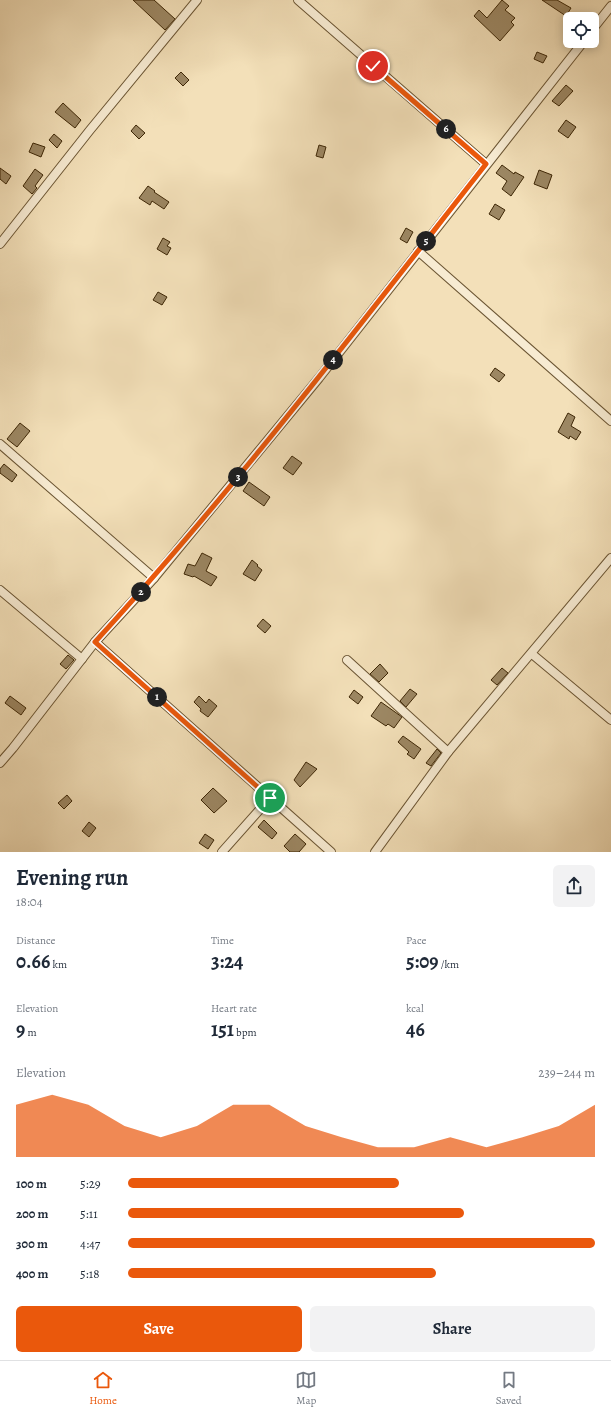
<!DOCTYPE html>
<html lang="en">
<head>
<meta charset="utf-8">
<style>
  :root { --surface:#fff; --page:#f2f2f3; --text:#1f2937; --muted:#747a83; --line:#e0e1e3; --accent:#ea580c }
  body { margin:0; font-family:Alegreya,serif; background:var(--page); color:var(--text); height:100vh; display:flex; flex-direction:column; font-size:15px; white-space:nowrap }
  * { box-sizing:border-box; margin:0 }
  p { font-size:13px; color:var(--muted) }
  .icon { flex:none; width:22px; height:22px; fill:none; stroke:currentColor; stroke-width:2; stroke-linecap:round; stroke-linejoin:round }
  .map { position:relative; height:852px; overflow:hidden }
  .drawer { display:flex; flex-direction:column; background:var(--surface); flex:1 }
  .drawer>* { flex:none }
  .controls { position:absolute; left:563px; top:12px; display:grid; gap:8px }
  .controls a { display:grid; place-items:center; width:36px; height:36px; border-radius:6px; background:var(--surface); box-shadow:0 2px 10px #0003; font-size:20px }
  .pin { position:absolute; display:grid; place-items:center; width:34px; height:34px; color:#fff; margin:-17px; border:2px solid #fff; border-radius:50%; box-shadow:0 1px 4px #0007 }
  .km { position:absolute; width:20px; height:20px; margin:-10px; border-radius:50%; background:#222; color:#fff; font-size:11px; line-height:20px; text-align:center }
  .round { display:grid; place-items:center; flex:none; width:42px; height:42px; border-radius:6px; background:var(--page) }
  .overview { display:flex; align-items:center; justify-content:space-between; height:68px; padding:0 16px }
  h1 { font-size:22px; font-weight:600; line-height:30px }
  .figures { display:grid; grid-template-columns:repeat(3,1fr); gap:6px; height:68px; padding:4px 16px }
  .figures div { display:grid; align-content:center }
  .figures b { font-size:20px; font-weight:600 }
  .figures small { font-size:11px; font-weight:400 }
  .figures p { font-size:11px }
  .chart { height:112px; padding:8px 16px }
  .chart p { display:flex; justify-content:space-between }
  .chart svg { width:100%; height:72px; margin-top:4px; fill:var(--accent); opacity:.7 }
  .button { display:flex; gap:8px; margin-top:auto; padding:8px 16px }
  .button a { flex:1; height:46px; border-radius:6px; background:var(--accent); color:#fff; font-size:16px; font-weight:600; line-height:46px; text-align:center }
  .button a+a { background:var(--page); color:var(--text) }
  ul { padding:0 16px; list-style:none; font-size:13px }
  li { display:grid; grid-template-columns:64px 48px 1fr; align-items:center; height:30px }
  li i { height:10px; border-radius:5px; background:var(--accent) }
  .tabs { display:flex; justify-content:space-around; align-items:center; height:56px; border-top:1px solid var(--line); background:var(--surface); font-size:11px; color:var(--muted) }
  .tabs a { display:grid; justify-items:center; gap:2px }
  .tabs .active { color:var(--accent) }
  .map>svg:first-child { display:block }
  .building { fill:#9c8763; stroke:#3e2706 }
  .lines { fill:none; stroke-linecap:round; stroke-linejoin:round }
  .minor-casing { stroke:#6b5533; stroke-width:10 }
  .minor { stroke:#f7ebd2; stroke-width:8 }
  .route-casing { stroke:#fff; stroke-width:8 }
  .route { stroke:#ea580c; stroke-width:5 }
</style>
</head>
<body>
<div class="map">
<svg width="611" height="852" viewBox="0 0 611 852">
  <rect width="100%" height="100%" fill="#f3e0b9"/>
  <filter id="stains"><feTurbulence type="fractalNoise" baseFrequency=".005" numOctaves="4"/><feColorMatrix values="0 0 0 0 .2 0 0 0 0 .09 0 0 0 0 .02 0 0 0 .5 -.17"/></filter>
  <radialGradient id="worn" r=".72"><stop offset=".6" stop-color="#630" stop-opacity="0"/><stop offset="1" stop-color="#630" stop-opacity=".3"/></radialGradient>
  <!-- building -->
  <g class="building">
    <polygon points="133,0 154,0 175,19 165,30"/>
    <polygon points="502,0 509,6 505,10 515,18 511,22 514,25 500,41 474,16 479,10 487,18"/>
    <polygon points="542,0 557,0 571,8 566,16"/>
    <polygon points="537,52 547,56 543,63 534,59"/>
    <polygon points="181,72 189,80 183,86 175,78"/>
    <polygon points="566,85 573,91 559,106 552,101"/>
    <polygon points="63,103 81,120 75,128 55,112"/>
    <polygon points="566,120 576,127 568,138 558,131"/>
    <polygon points="136,125 145,133 139,139 131,131"/>
    <polygon points="54,134 62,141 57,148 49,140"/>
    <polygon points="33,143 45,147 41,157 29,152"/>
    <polygon points="319,145 326,147 323,158 316,156"/>
    <polygon points="502,165 514,174 515,172 524,177 511,196 502,189 507,181 496,173"/>
    <polygon points="0,168 11,176 6,184 0,179"/>
    <polygon points="35,169 43,175 35,186 37,188 32,194 23,186"/>
    <polygon points="539,170 552,175 547,189 534,184"/>
    <polygon points="148,186 155,191 154,192 169,202 164,209 152,201 150,205 139,198"/>
    <polygon points="495,204 505,210 499,220 489,214"/>
    <polygon points="406,228 413,232 407,243 400,239"/>
    <polygon points="163,238 170,242 167,246 171,248 167,255 157,249"/>
    <polygon points="158,292 167,297 162,305 153,300"/>
    <polygon points="495,368 505,375 499,382 490,375"/>
    <polygon points="568,413 575,417 571,426 581,432 576,440 570,436 569,439 558,432"/>
    <polygon points="20,423 30,431 17,447 7,439"/>
    <polygon points="292,456 302,463 293,475 283,468"/>
    <polygon points="4,464 17,475 12,482 0,473 0,469"/>
    <polygon points="249,482 270,497 264,506 243,491"/>
    <polygon points="202,553 212,558 206,571 217,577 211,586 194,576 193,577 184,574 188,564 195,566"/>
    <polygon points="252,560 258,565 257,566 262,570 255,581 243,574"/>
    <polygon points="263,619 271,626 265,633 257,626"/>
    <polygon points="68,655 74,660 66,669 60,664"/>
    <polygon points="380,664 388,673 379,682 370,674"/>
    <polygon points="502,668 508,673 497,685 491,680"/>
    <polygon points="410,689 417,694 406,707 400,701"/>
    <polygon points="354,690 363,697 358,704 349,697"/>
    <polygon points="10,696 26,708 21,715 5,703"/>
    <polygon points="199,696 206,703 209,699 217,706 208,717 200,711 201,709 194,702"/>
    <polygon points="381,702 402,717 394,728 388,724 386,726 371,716"/>
    <polygon points="403,736 421,749 414,759 407,754 409,752 398,742"/>
    <polygon points="437,749 441,753 431,766 426,763"/>
    <polygon points="306,762 317,769 300,787 294,780"/>
    <polygon points="213,788 227,801 214,813 201,800"/>
    <polygon points="67,795 72,801 64,809 58,803"/>
    <polygon points="264,820 277,833 272,839 258,827"/>
    <polygon points="89,822 96,828 89,837 82,831"/>
    <polygon points="205,834 214,840 208,849 199,843"/>
    <polygon points="295,834 306,844 299,852 290,852 284,846"/>
  </g>
  <g class="lines">
    <defs>
      <g id="minor">
        <polyline points="298,0 486,164"/>
        <polyline points="592,30 611,6"/>
        <polyline points="0,244 90,130 197,0"/>
        <polyline points="418,251 611,421"/>
        <polyline points="0,444 154,578"/>
        <polyline points="0,590 82,659"/>
        <polyline points="95,642 331,852"/>
        <polyline points="532,654 611,720"/>
        <polyline points="347,660 448,752"/>
        <polyline points="0,763 13,748 95,642 154,578 319,378 584,41"/>
        <polyline points="222,852 270,798"/>
        <polyline points="375,852 448,752 611,558"/>
      </g>
    </defs>
    <!-- minor casing -->
    <use href="#minor" class="minor-casing"/>
    <!-- minor -->
    <use href="#minor" class="minor"/>
  </g>
  <g class="lines">
    <defs>
      <path id="route" d="M270,798L95,642C234,490 359,326 486,164L373,66"/>
    </defs>
    <!-- route casing -->
    <use href="#route" class="route-casing"/>
    <!-- route -->
    <use href="#route" class="route"/>
  </g>
  <rect width="100%" height="100%" filter="url(#stains)"/>
  <rect width="100%" height="100%" fill="url(#worn)"/>
</svg>
<div class="controls">
<a><svg class="icon" aria-label="locate" viewBox="0 0 24 24"><circle cx="12" cy="12" r="6"/><path d="M12 2v4M12 18v4M2 12h4M18 12h4"/></svg></a>
</div>
<div class="pin" style="left:270px;top:798px;background:#1e9e55"><svg class="icon" aria-label="arrive" viewBox="0 0 24 24"><path d="M6 21V4h12l-3 4 3 4H6"/></svg></div>
<div class="pin" style="left:373px;top:66px;background:#d93025"><svg class="icon" aria-label="check" viewBox="0 0 24 24"><path d="M5 12l5 5 9-10"/></svg></div>
<b class="km" style="left:157px;top:697px">1</b>
<b class="km" style="left:141px;top:592px">2</b>
<b class="km" style="left:238px;top:477px">3</b>
<b class="km" style="left:333px;top:360px">4</b>
<b class="km" style="left:426px;top:241px">5</b>
<b class="km" style="left:446px;top:129px">6</b>
</div>
<section class="drawer">
<div class="overview"><div><h1>Evening run</h1><p>18:04</p></div><a class="round"><svg class="icon" aria-label="share" viewBox="0 0 24 24"><path d="M12 15V3M7 8l5-5 5 5M5 13v7h14v-7"/></svg></a></div>
<div class="figures">
<div><p>Distance</p><b>0.66<small> km</small></b></div>
<div><p>Time</p><b>3:24</b></div>
<div><p>Pace</p><b>5:09<small> /km</small></b></div>
</div>
<div class="figures">
<div><p>Elevation</p><b>9<small> m</small></b></div>
<div><p>Heart rate</p><b>151<small> bpm</small></b></div>
<div><p>kcal</p><b>46</b></div>
</div>
<div class="chart"><p><span>Elevation</span>239–244 m</p>
<svg viewBox="0 0 160 44" preserveAspectRatio="none"><path d="M0 44V12L10 6L20 12L30 25L40 32L50 25L60 12L70 12L80 25L90 32L100 38L110 38L120 32L130 38L140 32L150 25L160 12V44z"/></svg>
</div>
<ul>
<li><b>100 m</b>5:29<i style="width:58%"></i></li>
<li><b>200 m</b>5:11<i style="width:72%"></i></li>
<li><b>300 m</b>4:47<i style="width:100%"></i></li>
<li><b>400 m</b>5:18<i style="width:66%"></i></li>
</ul>
<div class="button"><a>Save</a><a>Share</a></div>
</section>
<nav class="tabs">
<a class="active"><svg class="icon" aria-label="home" viewBox="0 0 24 24"><path d="M3 11l9-7 9 7M6 9v11h12V9"/></svg>Home</a>
<a><svg class="icon" aria-label="map" viewBox="0 0 24 24"><path d="M3 6l6-2 6 2 6-2v14l-6 2-6-2-6 2zM9 4v14M15 6v14"/></svg>Map</a>
<a><svg class="icon" aria-label="saved" viewBox="0 0 24 24"><path d="M7 4h10v16l-5-4-5 4z"/></svg>Saved</a>
</nav>
</body>
</html>
